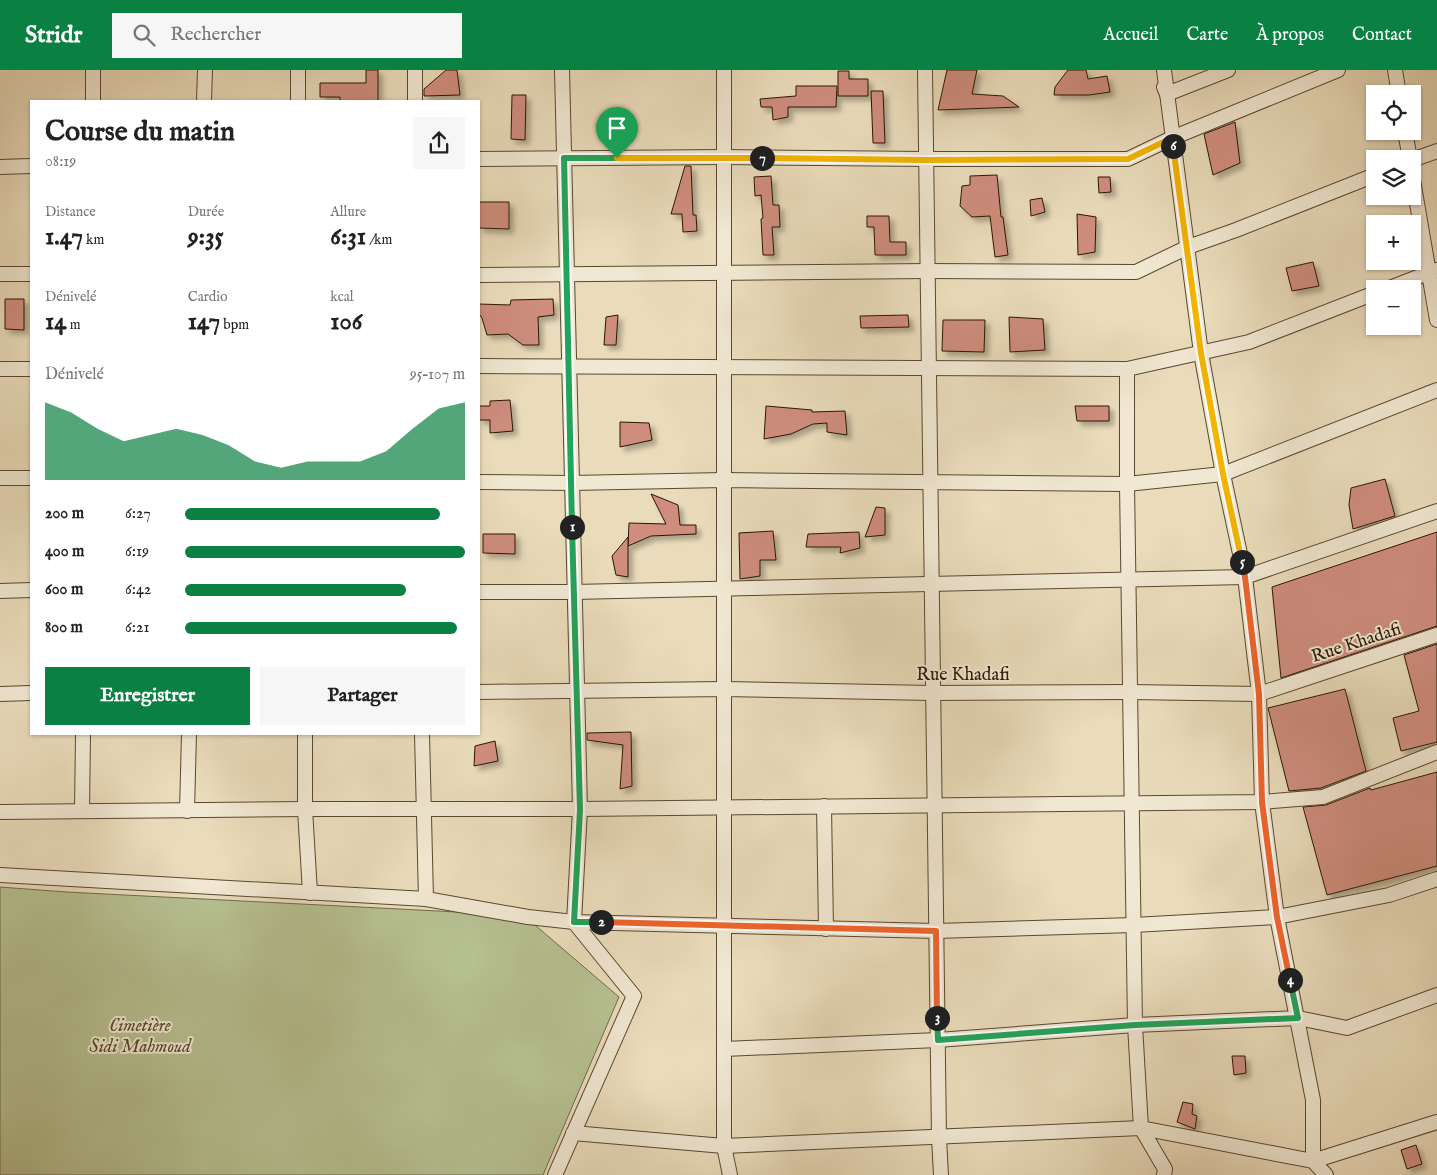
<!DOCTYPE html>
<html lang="fr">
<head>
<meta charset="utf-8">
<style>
  :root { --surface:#fff; --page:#f6f6f6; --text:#222; --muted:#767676; --accent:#0b8043 }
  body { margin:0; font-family:"IM FELL English",serif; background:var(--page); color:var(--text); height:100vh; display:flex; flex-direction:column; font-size:19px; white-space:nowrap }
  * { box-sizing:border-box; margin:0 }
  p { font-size:16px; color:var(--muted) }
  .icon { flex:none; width:28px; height:28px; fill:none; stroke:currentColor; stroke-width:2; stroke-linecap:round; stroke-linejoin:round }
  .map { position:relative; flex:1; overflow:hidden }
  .details { position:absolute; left:30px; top:30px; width:450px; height:635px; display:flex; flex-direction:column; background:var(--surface); border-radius:0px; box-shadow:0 1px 4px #0004 }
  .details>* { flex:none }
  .controls { position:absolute; left:1366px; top:15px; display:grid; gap:10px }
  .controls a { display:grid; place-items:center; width:55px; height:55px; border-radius:0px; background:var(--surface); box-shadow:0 1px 4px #0004; font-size:25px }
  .pin { position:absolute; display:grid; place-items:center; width:42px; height:42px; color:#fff; margin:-51px -21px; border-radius:50% 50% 50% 0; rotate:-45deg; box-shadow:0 0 5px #0007 }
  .pin .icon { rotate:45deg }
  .km { position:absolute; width:25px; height:25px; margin:-12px; border-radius:50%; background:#222; color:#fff; font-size:14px; line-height:25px; text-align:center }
  .round { display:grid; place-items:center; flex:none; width:52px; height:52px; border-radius:0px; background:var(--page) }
  .summary { display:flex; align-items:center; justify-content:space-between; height:85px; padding:0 15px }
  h1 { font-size:28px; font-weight:800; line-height:38px }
  .figures { display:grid; grid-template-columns:repeat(3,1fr); gap:8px; height:85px; padding:5px 15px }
  .figures div { display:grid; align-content:center }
  .figures b { font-size:25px; font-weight:800 }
  .figures small { font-size:14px; font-weight:400 }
  .figures p { font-size:14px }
  .chart { height:140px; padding:10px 15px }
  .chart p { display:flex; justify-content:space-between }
  .chart svg { width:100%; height:90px; margin-top:5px; fill:var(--accent); opacity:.7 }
  .primary-button { display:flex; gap:10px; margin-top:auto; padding:10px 15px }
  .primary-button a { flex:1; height:58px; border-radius:0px; background:var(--accent); color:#fff; font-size:20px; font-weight:800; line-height:58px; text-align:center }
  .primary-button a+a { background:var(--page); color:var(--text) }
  ul { padding:0 15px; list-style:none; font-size:16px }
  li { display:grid; grid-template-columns:80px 60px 1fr; align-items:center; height:38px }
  li i { height:12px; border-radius:6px; background:var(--accent) }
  header { display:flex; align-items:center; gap:30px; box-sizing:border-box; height:70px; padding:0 25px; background:var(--accent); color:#fff }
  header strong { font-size:24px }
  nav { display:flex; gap:28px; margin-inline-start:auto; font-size:18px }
  .search { width:350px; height:45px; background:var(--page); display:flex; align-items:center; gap:12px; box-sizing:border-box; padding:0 18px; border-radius:0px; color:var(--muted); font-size:19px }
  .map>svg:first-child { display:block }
  .green { fill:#b6c091; stroke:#706b4a }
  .building { fill:#cf8d7e; stroke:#291602; filter:url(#shadow) }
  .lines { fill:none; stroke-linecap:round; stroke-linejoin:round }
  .street-casing { stroke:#594830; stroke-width:16 }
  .street { stroke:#f1e8d3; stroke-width:14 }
  .split-1-casing { stroke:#fff; stroke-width:10 }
  .split-2-casing { stroke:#fff; stroke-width:10 }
  .split-3-casing { stroke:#fff; stroke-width:10 }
  .split-4-casing { stroke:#fff; stroke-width:10 }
  .split-5-casing { stroke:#fff; stroke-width:10 }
  .split-6-casing { stroke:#fff; stroke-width:10 }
  .split-7-casing { stroke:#fff; stroke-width:10 }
  .split-8-casing { stroke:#fff; stroke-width:10 }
  .split-1 { stroke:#22a559; stroke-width:6 }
  .split-2 { stroke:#22a559; stroke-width:6 }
  .split-3 { stroke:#f0652b; stroke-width:6 }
  .split-4 { stroke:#22a559; stroke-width:6 }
  .split-5 { stroke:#f0652b; stroke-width:6 }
  .split-6 { stroke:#f5b400; stroke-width:6 }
  .split-7 { stroke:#f5b400; stroke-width:6 }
  .split-8 { stroke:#f5b400; stroke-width:6 }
  .labels { text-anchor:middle; stroke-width:4; stroke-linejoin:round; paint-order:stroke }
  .street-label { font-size:18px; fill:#291602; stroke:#f1e8d3 }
  .park-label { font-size:18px; font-style:italic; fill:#53492d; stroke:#f1e8d3 }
</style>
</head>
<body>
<header>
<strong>Stridr</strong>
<div class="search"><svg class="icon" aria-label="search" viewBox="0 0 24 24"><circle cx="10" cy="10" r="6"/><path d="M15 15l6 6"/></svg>Rechercher</div>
<nav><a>Accueil</a><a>Carte</a><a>À propos</a><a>Contact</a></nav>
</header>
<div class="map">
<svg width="1437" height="1105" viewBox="0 0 1437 1105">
  <defs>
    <filter id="shadow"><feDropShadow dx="4.5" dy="4.5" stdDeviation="2.5" flood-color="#0004"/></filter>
  </defs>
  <rect width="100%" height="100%" fill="#eadcbb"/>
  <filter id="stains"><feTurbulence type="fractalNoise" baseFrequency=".004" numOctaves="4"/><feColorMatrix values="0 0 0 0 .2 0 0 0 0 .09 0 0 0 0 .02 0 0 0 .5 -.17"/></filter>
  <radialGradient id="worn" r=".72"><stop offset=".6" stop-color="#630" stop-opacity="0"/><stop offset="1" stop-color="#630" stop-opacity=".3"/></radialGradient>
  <!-- green -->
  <polygon class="green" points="0,817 66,822 477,843 535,855 619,927 543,1105 0,1105"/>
  <!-- building -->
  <g class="building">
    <polygon points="366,0 378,0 378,31 340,31 340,27 320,27 320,13 366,13"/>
    <polygon points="446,0 457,0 460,25 424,26 424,19"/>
    <polygon points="947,0 977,0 972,24 1003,26 1019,37 938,40"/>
    <polygon points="1068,0 1086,0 1088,9 1107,6 1110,22 1089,25 1054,25 1055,17"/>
    <polygon points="838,1 849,1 849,9 868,9 868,26 838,26"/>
    <polygon points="796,16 837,16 836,37 788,37 788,47 773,50 772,37 761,37 760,29 796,26"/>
    <polygon points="871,21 883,21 885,73 873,73"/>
    <polygon points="512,25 526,25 525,70 511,69"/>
    <polygon points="1235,52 1240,93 1213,105 1204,64"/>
    <polygon points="685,96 691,96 693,145 696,145 697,161 683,162 682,144 671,144"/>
    <polygon points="997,105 1001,147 1003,147 1008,185 995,187 990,146 972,147 960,136 962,116 970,115 970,106"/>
    <polygon points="771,106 773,135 779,135 780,157 772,157 774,185 763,185 761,149 763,148 761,125 755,126 754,107"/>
    <polygon points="1098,107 1110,107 1111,122 1099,123"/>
    <polygon points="1042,128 1045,142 1031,146 1030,130"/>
    <polygon points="479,132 509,132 509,159 479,158"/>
    <polygon points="1077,144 1096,147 1095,182 1078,185"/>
    <polygon points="867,146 889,146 890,172 906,172 906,185 875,185 874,157 867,157"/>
    <polygon points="1313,192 1319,216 1292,221 1286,198"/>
    <polygon points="5,229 24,229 24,260 5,259"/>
    <polygon points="553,229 554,245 538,247 539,275 523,275 508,264 487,265 482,248 479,244 479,234 510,235 511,230"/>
    <polygon points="618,245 616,275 604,275 606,247"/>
    <polygon points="908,245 909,257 861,258 860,246"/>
    <polygon points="1009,247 1043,249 1045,280 1010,282"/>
    <polygon points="943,250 985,250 984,282 942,281"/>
    <polygon points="510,330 513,361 490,363 490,350 479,350 479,336 490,336 490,331"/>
    <polygon points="766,336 812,340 812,342 845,341 847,365 827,362 827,353 813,354 791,364 764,369"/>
    <polygon points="1075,336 1109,336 1109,351 1077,351"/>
    <polygon points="620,352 649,353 652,370 620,377"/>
    <polygon points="1385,409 1395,446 1353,459 1349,435 1351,418"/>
    <polygon points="651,424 678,435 680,455 696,455 696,464 651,466 628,476 629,453 666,454"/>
    <polygon points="876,437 885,438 885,465 865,467"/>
    <polygon points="773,461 776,490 760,490 760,506 740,509 739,463"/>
    <polygon points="859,462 860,478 840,483 841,477 806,477 808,464"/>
    <polygon points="1437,462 1437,556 1281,608 1272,517"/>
    <polygon points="483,464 515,464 515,484 483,483"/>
    <polygon points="628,467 628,507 616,505 612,486"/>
    <polygon points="1437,574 1437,672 1401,681 1393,648 1419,641 1404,585"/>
    <polygon points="1345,619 1366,701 1321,718 1289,721 1268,638"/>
    <polygon points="631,662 632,716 620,719 623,675 587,670 587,663"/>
    <polygon points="495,671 498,691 474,696 475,676"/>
    <polygon points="1437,702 1437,796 1327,825 1303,737 1326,735 1370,718 1371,720"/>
    <polygon points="1232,986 1245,986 1246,1003 1234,1005"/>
    <polygon points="1183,1032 1193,1034 1192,1044 1197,1046 1195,1059 1177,1052"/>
    <polygon points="1416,1075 1422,1094 1407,1099 1401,1080"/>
  </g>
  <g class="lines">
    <defs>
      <g id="street">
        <polyline points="415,0 415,31"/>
        <polyline points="724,0 724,1076 730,1105"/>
        <polyline points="925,0 939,1068 941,1105"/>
        <polyline points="1164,0 1201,283 1223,404 1245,507 1259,624 1262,732 1277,847 1313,1030 1313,1091 1326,1105"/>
        <polyline points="1395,0 1399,24"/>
        <polyline points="1164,17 1167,24 1228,0"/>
        <polyline points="93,31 93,0"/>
        <polyline points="204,31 205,0"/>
        <polyline points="298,31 298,0"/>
        <polyline points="1405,61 1410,89"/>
        <polyline points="479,89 724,87 926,89 1128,89 1172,68 1338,0"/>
        <polyline points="1412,90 1437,81"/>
        <polyline points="0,97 31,96"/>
        <polyline points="1412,104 1437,250"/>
        <polyline points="0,204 31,204"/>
        <polyline points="479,205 928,201 1136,202 1188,177 1236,160 1375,105"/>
        <polyline points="1387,219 1436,200"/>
        <polyline points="479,296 1127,299 1249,272 1375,223"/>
        <polyline points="0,299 31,299"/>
        <polyline points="1127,299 1127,414 1135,955 1141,1058 1165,1099 1164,1105"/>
        <polyline points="0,408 31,408"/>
        <polyline points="479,412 571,413 724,410 1127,414 1223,404 1437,320"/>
        <polyline points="0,521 31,520"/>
        <polyline points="479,522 573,522 1245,507 1437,441"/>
        <polyline points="479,622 724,619 932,623 1131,622 1259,624 1437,565"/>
        <polyline points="0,624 31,623"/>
        <polyline points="305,664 305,739 310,823"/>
        <polyline points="422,664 426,829"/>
        <polyline points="824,736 826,859"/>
        <polyline points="82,741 83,664"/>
        <polyline points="187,741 189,664"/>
        <polyline points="0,742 305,739 580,739 1262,732 1323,727 1437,682"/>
        <polyline points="0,805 426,829 528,847 574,852 936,861 1134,855 1277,847 1389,825 1437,809"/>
        <polyline points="724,979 938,970 1135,955 1298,948 1347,958 1437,925"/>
        <polyline points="573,1063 724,1076 1141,1058 1313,1091 1437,1052"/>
        <polyline points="555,1105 634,926 574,852 580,739 562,0"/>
      </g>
    </defs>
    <!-- street casing -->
    <use href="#street" class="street-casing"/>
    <!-- street -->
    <use href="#street" class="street"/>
  </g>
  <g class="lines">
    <defs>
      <polyline id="split-1" points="572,457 564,88 617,88"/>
      <polyline id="split-2" points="572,457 580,740 574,852 601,852"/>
      <polyline id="split-3" points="601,852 936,861 937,948"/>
      <polyline id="split-4" points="937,948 938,970 1135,955 1298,948 1290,910"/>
      <polyline id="split-5" points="1242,492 1245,507 1259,624 1262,732 1277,847 1290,910"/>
      <polyline id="split-6" points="1173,76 1201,283 1223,404 1242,492"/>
      <polyline id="split-7" points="762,88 926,90 1128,89 1172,68 1173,76"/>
      <polyline id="split-8" points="617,88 762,88"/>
    </defs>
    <!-- split-1 casing -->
    <use href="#split-1" class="split-1-casing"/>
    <!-- split-2 casing -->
    <use href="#split-2" class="split-2-casing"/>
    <!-- split-3 casing -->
    <use href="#split-3" class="split-3-casing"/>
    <!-- split-4 casing -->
    <use href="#split-4" class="split-4-casing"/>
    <!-- split-5 casing -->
    <use href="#split-5" class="split-5-casing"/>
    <!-- split-6 casing -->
    <use href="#split-6" class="split-6-casing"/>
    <!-- split-7 casing -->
    <use href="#split-7" class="split-7-casing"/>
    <!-- split-8 casing -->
    <use href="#split-8" class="split-8-casing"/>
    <!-- split-1 -->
    <use href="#split-1" class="split-1"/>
    <!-- split-2 -->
    <use href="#split-2" class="split-2"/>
    <!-- split-3 -->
    <use href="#split-3" class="split-3"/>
    <!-- split-4 -->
    <use href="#split-4" class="split-4"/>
    <!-- split-5 -->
    <use href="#split-5" class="split-5"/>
    <!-- split-6 -->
    <use href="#split-6" class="split-6"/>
    <!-- split-7 -->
    <use href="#split-7" class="split-7"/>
    <!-- split-8 -->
    <use href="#split-8" class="split-8"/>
  </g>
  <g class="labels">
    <!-- street labels -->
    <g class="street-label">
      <text transform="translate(1356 572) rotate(-18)" y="6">Rue Khadafi</text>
      <text x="963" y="610">Rue Khadafi</text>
    </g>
    <!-- park labels -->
    <g class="park-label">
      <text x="140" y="961">Cimetière<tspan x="140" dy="21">Sidi Mahmoud</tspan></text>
    </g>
  </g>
  <rect width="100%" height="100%" filter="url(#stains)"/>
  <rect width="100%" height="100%" fill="url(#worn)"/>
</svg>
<div class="controls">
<a><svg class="icon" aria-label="locate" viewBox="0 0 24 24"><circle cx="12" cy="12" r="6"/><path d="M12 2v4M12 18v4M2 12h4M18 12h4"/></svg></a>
<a><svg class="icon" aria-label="layers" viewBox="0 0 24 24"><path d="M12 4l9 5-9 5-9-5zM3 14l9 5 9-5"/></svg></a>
<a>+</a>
<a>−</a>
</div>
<div class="pin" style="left:617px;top:88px;background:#1e9e55"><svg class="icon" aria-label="arrive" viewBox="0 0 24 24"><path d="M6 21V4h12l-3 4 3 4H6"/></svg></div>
<b class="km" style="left:572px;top:457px">1</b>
<b class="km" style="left:601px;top:852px">2</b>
<b class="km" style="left:937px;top:948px">3</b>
<b class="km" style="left:1290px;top:910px">4</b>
<b class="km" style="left:1242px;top:492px">5</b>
<b class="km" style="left:1173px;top:76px">6</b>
<b class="km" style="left:762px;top:88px">7</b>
<section class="details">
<div class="summary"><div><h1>Course du matin</h1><p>08:19</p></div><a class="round"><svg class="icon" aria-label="share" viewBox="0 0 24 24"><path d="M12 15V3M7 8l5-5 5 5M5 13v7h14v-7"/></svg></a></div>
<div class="figures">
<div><p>Distance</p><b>1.47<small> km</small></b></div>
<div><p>Durée</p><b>9:35</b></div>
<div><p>Allure</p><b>6:31<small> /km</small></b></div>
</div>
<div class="figures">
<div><p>Dénivelé</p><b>14<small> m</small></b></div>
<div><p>Cardio</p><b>147<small> bpm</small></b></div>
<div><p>kcal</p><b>106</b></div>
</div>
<div class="chart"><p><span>Dénivelé</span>95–107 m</p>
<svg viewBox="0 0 160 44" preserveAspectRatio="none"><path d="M0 44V6L10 11L20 19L30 25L40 22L50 19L60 22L70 27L80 35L90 38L100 35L110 35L120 35L130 30L140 19L150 9L160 6V44z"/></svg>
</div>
<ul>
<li><b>200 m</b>6:27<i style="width:91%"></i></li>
<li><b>400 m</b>6:19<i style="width:100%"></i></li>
<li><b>600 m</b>6:42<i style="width:79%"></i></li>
<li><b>800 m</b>6:21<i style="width:97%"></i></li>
</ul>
<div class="primary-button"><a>Enregistrer</a><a>Partager</a></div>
</section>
</div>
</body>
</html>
